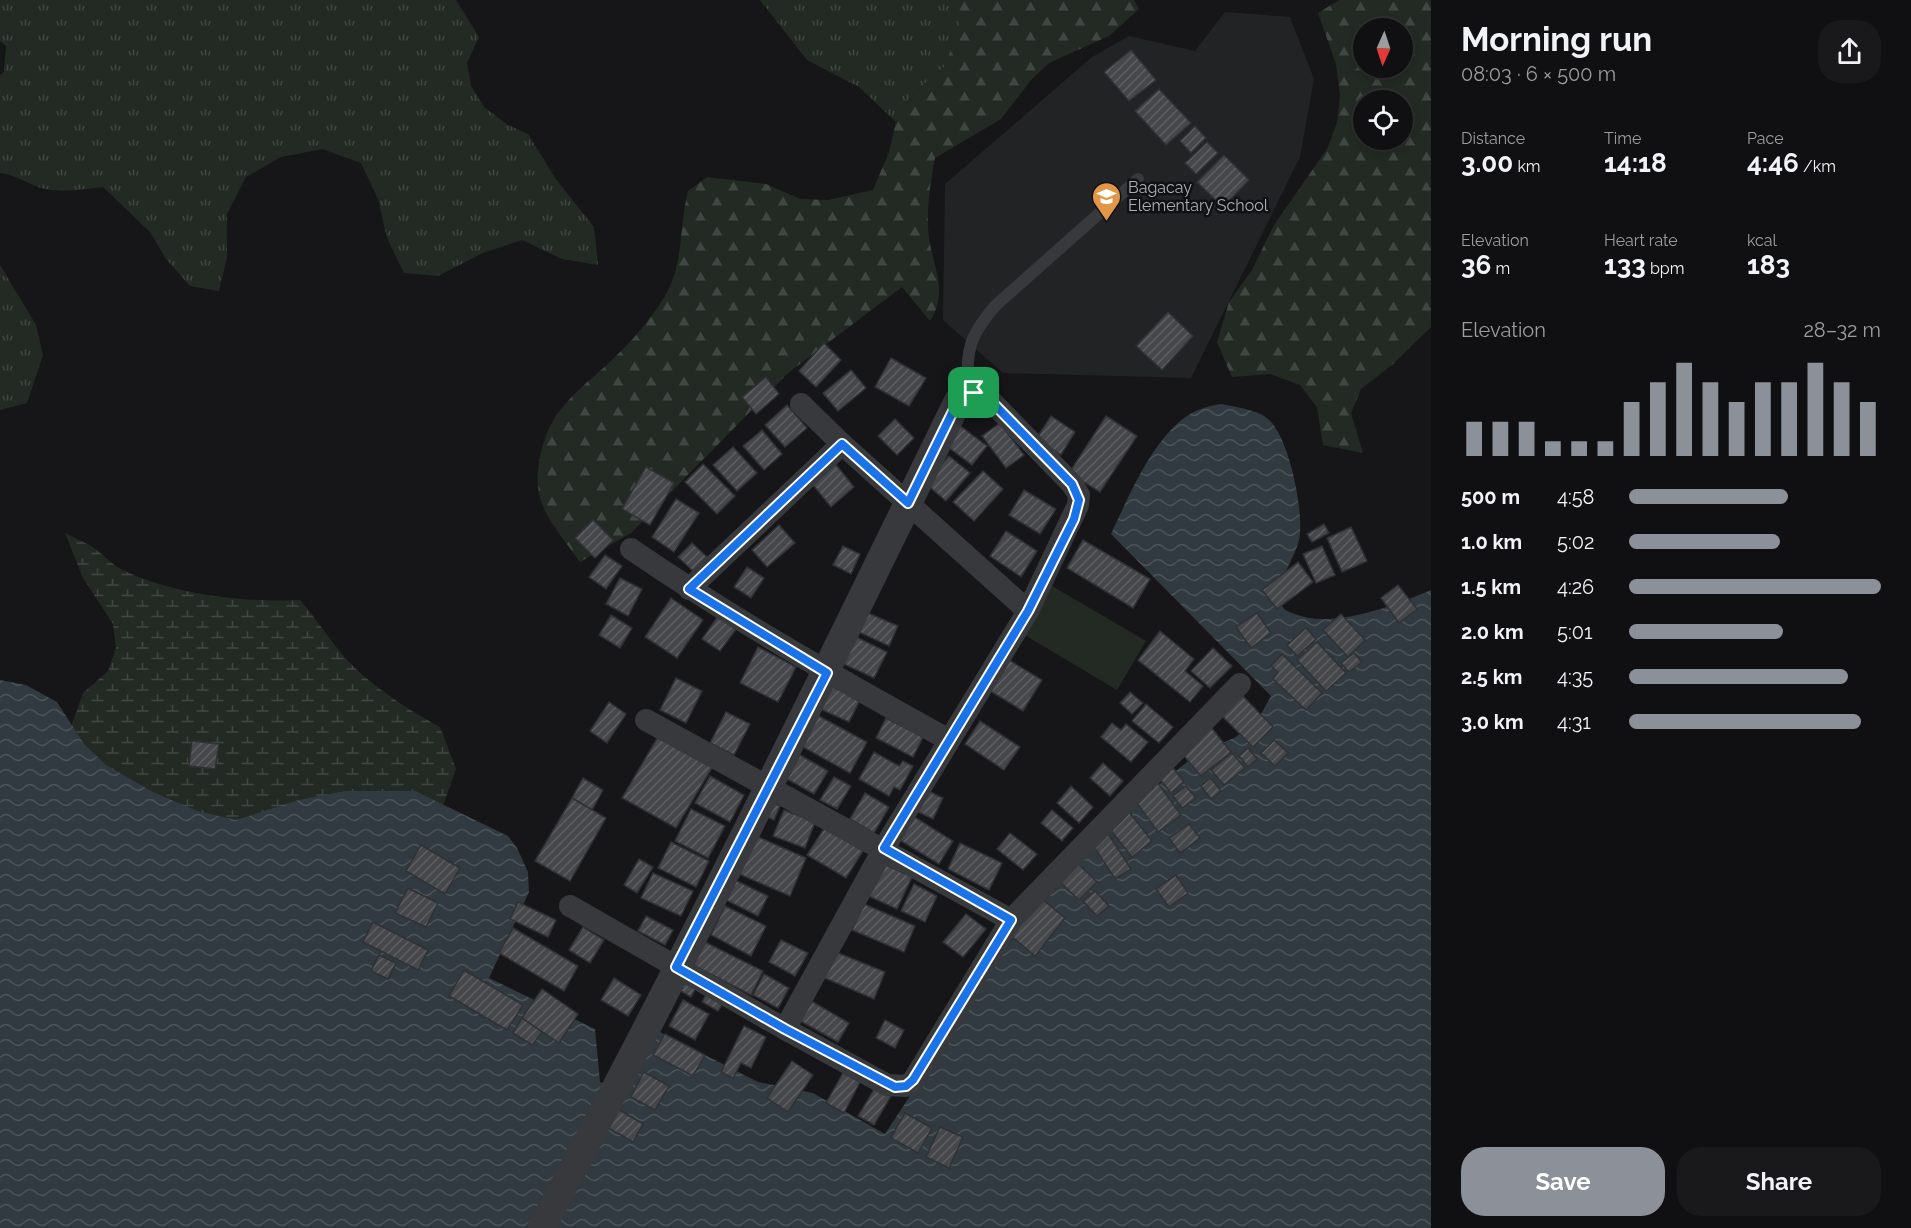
<!DOCTYPE html>
<html lang="en">
<head>
<meta charset="utf-8">
<style>
  :root { --surface:#101012; --page:#19191b; --text:#f1f3f6; --muted:#9c9d9f; --line:#303032; --accent:#8c9099 }
  body { margin:0; font-family:Raleway,sans-serif; background:var(--page); color:var(--text); height:100vh; display:flex; flex-direction:column; font-size:22px; white-space:nowrap }
  * { box-sizing:border-box; margin:0 }
  p { font-size:20px; color:var(--muted) }
  .icon { flex:none; width:33px; height:33px; fill:none; stroke:currentColor; stroke-width:2; stroke-linecap:round; stroke-linejoin:round }
  .map { position:relative; flex:1; overflow:hidden }
  .drawer { display:flex; flex-direction:column; background:var(--surface); width:480px }
  .drawer>* { flex:none }
  .needle { width:39px; rotate:183deg }
  .fabs { position:absolute; left:1353px; top:18px; display:grid; gap:12px }
  .fabs a { display:grid; place-items:center; width:60px; height:60px; border-radius:50%; background:var(--surface); box-shadow:0 3px 9px #0003,0 0 0 2px var(--line); font-size:30px }
  .pin { position:absolute; display:grid; place-items:center; width:51px; height:51px; color:#fff; margin:-26px; border-radius:12px; box-shadow:0 3px 9px #0006 }
  .round { display:grid; place-items:center; flex:none; width:63px; height:63px; border-radius:24px; background:var(--page) }
  .head { display:flex; align-items:center; justify-content:space-between; height:102px; padding:0 30px }
  h1 { font-size:33px; font-weight:700; line-height:45px }
  .metrics { display:grid; grid-template-columns:repeat(3,1fr); gap:9px; height:102px; padding:6px 30px }
  .metrics div { display:grid; align-content:center }
  .metrics b { font-size:26px; font-weight:700 }
  .metrics small { font-size:16px; font-weight:400 }
  .metrics p { font-size:16px }
  .chart { height:168px; padding:12px 30px }
  .chart p { display:flex; justify-content:space-between }
  .chart svg { width:100%; height:108px; margin-top:6px; stroke:var(--accent); stroke-width:6 }
  .button { display:flex; gap:12px; margin-top:auto; padding:12px 30px }
  .button a { flex:1; height:69px; border-radius:24px; background:var(--accent); color:#fff; font-size:24px; font-weight:700; line-height:69px; text-align:center }
  .button a+a { background:var(--page); color:var(--text) }
  ul { padding:0 30px; list-style:none; font-size:20px }
  li { display:grid; grid-template-columns:96px 72px 1fr; align-items:center; height:45px }
  li i { height:15px; border-radius:8px; background:var(--accent) }
  main { display:flex; flex:1; min-height:0 }
  .map>svg:first-child { display:block }
  .built { fill:#222325 }
  .grass { fill:url(#grass-tufts) }
  .forest { fill:url(#forest-firs); fill-rule:evenodd }
  .wetland { fill:url(#wetland-marsh) }
  .pitch { fill:#232a23 }
  .water { fill:url(#water-waves) }
  .building { fill:url(#building-hatch); stroke:#303134; stroke-width:1.5 }
  .lines { fill:none; stroke-linecap:round; stroke-linejoin:round }
  .service { stroke:#37393c; stroke-width:12 }
  .minor { stroke:#37393c; stroke-width:22 }
  .tertiary { stroke:#37393c; stroke-width:28 }
  .route-casing { stroke:#fff; stroke-width:12 }
  .route { stroke:#1a73e8; stroke-width:8 }
  .labels { text-anchor:middle; stroke-width:5; stroke-linejoin:round; paint-order:stroke }
  .poi-label { font-size:16px; fill:#a9afb7; stroke:#111113; text-anchor:start }
</style>
</head>
<body>
<main>
<div class="map">
<svg width="1431" height="1228" viewBox="0 0 1431 1228">
  <defs>
    <pattern id="grass-tufts" width="24" height="20" patternUnits="userSpaceOnUse" patternTransform="scale(1.5)"><rect width="24" height="20" fill="#232a23"/><path d="M3 7l-1-3M5 7V3M7 7l1-3M15 17l-1-3M17 17v-4M19 17l1-3" fill="none" stroke="#404641"/></pattern>
    <pattern id="forest-firs" width="22" height="20" patternUnits="userSpaceOnUse" patternTransform="scale(1.5)"><rect width="22" height="20" fill="#232a23"/><path d="M5 1l3.5 6h-7zM16 11l3.5 6h-7z" fill="#404641"/></pattern>
    <pattern id="wetland-marsh" width="20" height="14" patternUnits="userSpaceOnUse" patternTransform="scale(1.5)"><rect width="20" height="14" fill="#232a23"/><path d="M1 5h8M5 5V1M11 12h8M15 12V8" fill="none" stroke="#404641"/></pattern>
    <pattern id="water-waves" width="16" height="10" patternUnits="userSpaceOnUse" patternTransform="scale(1.5)"><rect width="16" height="10" fill="#303a40"/><path d="M0 5q4-4 8 0t8 0" fill="none" stroke="#4b5459"/></pattern>
    <pattern id="building-hatch" width="6" height="6" patternUnits="userSpaceOnUse" patternTransform="scale(1.5)"><rect width="6" height="6" fill="#45474b"/><path d="M-1 1l2-2M0 6l6-6M5 7l2-2" fill="none" stroke="#5d5f63"/></pattern>
  </defs>
  <rect width="100%" height="100%" fill="#161618"/>
  <!-- built -->
  <polygon class="built" points="1225,12 1290,17 1314,79 1300,157 1191,378 1003,373 943,320 945,184 1092,57 1129,36 1195,51"/>
  <!-- grass -->
  <g class="grass">
    <path d="M0,0H456L479,37L467,63L471,86L484,107L508,125L528,134L555,178L594,227L598,265L562,259L522,240L483,253L438,276L404,273L387,238L378,199L361,163L322,149L281,157L246,177L227,214V257L219,291L190,286L166,259L150,232L103,187C84,189 64,193 45,189C29,185 17,175 0,173V75L4,72L6,46L0,41Z"/>
    <polygon points="760,0 949,0 961,27 944,67 911,96 896,122 859,87 807,60"/>
    <polygon points="0,265 36,325 43,355 27,403 0,410"/>
  </g>
  <!-- forest -->
  <g class="forest">
    <path d="M949,0H1134L1139,9L1109,36L1049,63L1032,79L1001,119L935,158C931,181 927,203 928,227C929,262 951,288 930,321L902,287L788,373L631,533L580,562C565,540 540,514 538,487C536,468 543,437 553,421C567,397 592,379 613,359C632,341 651,319 665,296C684,264 679,226 688,191L707,177L766,184L800,199L828,200L873,190L889,152L896,122L911,96L944,67L960,27Z"/>
    <path d="M1339,0H1431V327L1393,364L1361,389L1351,413L1363,453L1323,445L1317,407L1300,385L1270,374L1232,377L1217,342L1229,302L1252,270L1274,225L1327,149L1337,123L1340,96L1336,64L1318,13ZM1364,28H1402V68H1364ZM1364,100H1402V140H1364Z"/>
  </g>
  <!-- wetland -->
  <path class="wetland" d="M65,533C74,538 85,542 94,548C103,554 110,563 119,568C169,594 244,603 300,600C318,620 331,643 349,662C372,686 410,711 440,727L456,769L443,806L392,1228L71,727L83,693L108,671L116,648L113,624L83,578Z"/>
  <!-- pitch -->
  <polygon class="pitch" points="1052,586 1146,641 1117,690 1023,634"/>
  <!-- water -->
  <path class="water" d="M1221,404C1235,407 1256,409 1268,419C1289,436 1305,514 1299,540C1295,559 1274,584 1281,604C1283,610 1289,612 1295,614C1331,630 1396,605 1431,590V1228H0V680L26,685L57,702L84,744L106,765L153,792L197,811L236,820L299,800L345,791H415L508,836L517,848L528,872L529,892L489,978L595,1029L600,1082L623,1093L658,1031L758,1082L813,1093L885,1134L1021,926L1144,796L1196,755L1236,737L1260,716L1271,696L1111,534C1129,496 1157,427 1198,410C1205,407 1214,405 1221,404Z"/>
  <!-- building -->
  <g class="building">
    <polygon points="1131,50 1156,80 1129,101 1104,72"/>
    <polygon points="1159,89 1191,123 1166,145 1135,111"/>
    <polygon points="1195,126 1206,138 1191,153 1180,141"/>
    <polygon points="1207,142 1218,153 1196,174 1185,163"/>
    <polygon points="1224,155 1249,180 1223,207 1197,182"/>
    <polygon points="1168,312 1193,336 1162,370 1136,346"/>
    <polygon points="824,343 841,360 816,387 799,371"/>
    <polygon points="891,358 926,378 909,406 875,387"/>
    <polygon points="851,370 866,388 838,411 823,393"/>
    <polygon points="766,377 779,394 756,414 742,397"/>
    <polygon points="787,405 807,428 785,447 765,425"/>
    <polygon points="1051,416 1075,432 1061,455 1036,439"/>
    <polygon points="1106,416 1137,436 1100,492 1069,473"/>
    <polygon points="895,419 914,438 897,455 878,436"/>
    <polygon points="1000,423 1024,455 1006,468 982,436"/>
    <polygon points="959,425 987,446 972,465 944,444"/>
    <polygon points="762,430 782,454 764,470 743,446"/>
    <polygon points="733,447 757,473 737,491 713,465"/>
    <polygon points="949,456 970,473 946,501 925,483"/>
    <polygon points="833,461 854,487 831,507 809,480"/>
    <polygon points="703,464 735,496 717,514 685,482"/>
    <polygon points="646,467 674,483 650,525 622,509"/>
    <polygon points="983,471 1003,489 974,521 953,502"/>
    <polygon points="1024,490 1056,509 1040,534 1009,515"/>
    <polygon points="676,499 699,513 674,552 652,537"/>
    <polygon points="593,520 613,540 595,558 575,538"/>
    <polygon points="1324,524 1329,533 1312,542 1307,534"/>
    <polygon points="779,525 795,543 767,567 752,550"/>
    <polygon points="1351,527 1367,561 1342,572 1327,538"/>
    <polygon points="1006,531 1037,551 1021,577 990,556"/>
    <polygon points="1083,540 1150,579 1133,608 1067,568"/>
    <polygon points="692,543 707,557 693,571 678,557"/>
    <polygon points="843,546 860,554 851,574 833,565"/>
    <polygon points="1322,546 1335,575 1316,583 1303,554"/>
    <polygon points="605,555 622,566 606,589 589,577"/>
    <polygon points="1298,562 1313,582 1277,609 1262,590"/>
    <polygon points="747,567 764,578 751,598 734,587"/>
    <polygon points="620,578 642,589 628,616 606,604"/>
    <polygon points="1398,585 1417,609 1399,623 1381,598"/>
    <polygon points="671,598 703,620 677,658 645,637"/>
    <polygon points="861,610 898,626 889,646 852,629"/>
    <polygon points="1257,613 1271,633 1251,648 1236,627"/>
    <polygon points="1341,614 1365,640 1348,657 1323,630"/>
    <polygon points="611,615 632,628 620,648 599,635"/>
    <polygon points="719,615 737,628 720,651 702,639"/>
    <polygon points="1306,628 1316,639 1297,656 1287,645"/>
    <polygon points="1160,631 1194,659 1185,671 1203,686 1190,702 1138,660"/>
    <polygon points="848,633 887,652 874,678 835,660"/>
    <polygon points="1317,642 1346,673 1326,691 1297,660"/>
    <polygon points="758,647 796,667 778,702 740,683"/>
    <polygon points="1213,648 1232,666 1210,688 1191,671"/>
    <polygon points="1354,653 1362,662 1349,672 1341,663"/>
    <polygon points="1282,654 1322,693 1306,710 1273,679 1278,672 1271,666"/>
    <polygon points="1004,657 1042,680 1023,711 985,688"/>
    <polygon points="676,678 702,691 686,723 660,710"/>
    <polygon points="831,686 860,700 849,722 820,709"/>
    <polygon points="1130,692 1143,703 1132,714 1120,703"/>
    <polygon points="1239,692 1273,727 1253,747 1218,712"/>
    <polygon points="609,702 626,714 607,743 590,731"/>
    <polygon points="1146,704 1173,727 1159,743 1132,721"/>
    <polygon points="726,712 750,724 734,755 710,743"/>
    <polygon points="817,715 867,742 850,773 801,746"/>
    <polygon points="886,718 923,737 913,757 876,738"/>
    <polygon points="980,721 1020,747 1004,770 965,744"/>
    <polygon points="1112,723 1121,730 1126,724 1148,742 1131,762 1101,737"/>
    <polygon points="1210,726 1231,752 1201,776 1180,751"/>
    <polygon points="659,735 713,766 676,828 622,798"/>
    <polygon points="1274,740 1288,753 1275,766 1261,753"/>
    <polygon points="192,741 219,744 215,769 189,766"/>
    <polygon points="1248,748 1257,759 1248,767 1239,756"/>
    <polygon points="874,752 899,766 903,761 913,766 900,790 894,787 889,796 859,779"/>
    <polygon points="1232,753 1245,768 1224,785 1211,770"/>
    <polygon points="800,755 828,771 814,794 787,779"/>
    <polygon points="1103,763 1123,781 1110,796 1090,778"/>
    <polygon points="1170,764 1184,782 1171,793 1156,774"/>
    <polygon points="710,776 744,795 730,822 695,803"/>
    <polygon points="834,777 851,786 837,809 820,800"/>
    <polygon points="583,778 603,790 592,810 572,798"/>
    <polygon points="1211,778 1221,791 1211,799 1201,786"/>
    <polygon points="1157,782 1181,815 1158,832 1134,799"/>
    <polygon points="1071,786 1093,807 1079,823 1057,803"/>
    <polygon points="1186,786 1196,798 1182,808 1173,796"/>
    <polygon points="922,788 943,798 933,819 912,809"/>
    <polygon points="865,793 889,807 874,833 850,819"/>
    <polygon points="572,798 606,818 570,881 535,861"/>
    <polygon points="766,800 780,806 774,820 760,814"/>
    <polygon points="691,809 725,826 708,858 675,841"/>
    <polygon points="784,810 815,822 805,848 773,836"/>
    <polygon points="1052,810 1073,828 1062,841 1041,823"/>
    <polygon points="1129,812 1152,841 1132,857 1109,828"/>
    <polygon points="908,813 953,841 939,864 893,836"/>
    <polygon points="1189,824 1200,838 1180,853 1169,838"/>
    <polygon points="825,827 863,851 846,878 807,855"/>
    <polygon points="1107,832 1131,869 1115,879 1091,842"/>
    <polygon points="1010,833 1037,854 1023,870 997,849"/>
    <polygon points="756,836 806,858 790,896 739,874"/>
    <polygon points="671,842 709,861 696,887 658,868"/>
    <polygon points="960,843 1002,863 989,890 948,869"/>
    <polygon points="421,845 460,868 445,894 406,871"/>
    <polygon points="639,859 653,867 637,893 624,885"/>
    <polygon points="1075,861 1097,882 1079,900 1057,879"/>
    <polygon points="882,863 912,877 897,909 866,895"/>
    <polygon points="653,873 693,891 681,916 641,898"/>
    <polygon points="1176,875 1188,893 1169,907 1156,889"/>
    <polygon points="733,879 768,896 758,916 722,898"/>
    <polygon points="914,884 937,896 925,922 901,911"/>
    <polygon points="408,888 438,903 426,927 395,913"/>
    <polygon points="1095,891 1109,906 1097,916 1083,901"/>
    <polygon points="1041,898 1065,918 1035,956 1010,935"/>
    <polygon points="518,902 556,920 548,937 510,919"/>
    <polygon points="864,904 915,926 904,952 852,930"/>
    <polygon points="725,906 766,926 751,956 711,935"/>
    <polygon points="966,914 986,929 963,957 943,942"/>
    <polygon points="646,916 673,930 665,945 638,931"/>
    <polygon points="373,922 428,950 418,970 363,942"/>
    <polygon points="583,927 604,940 590,963 569,950"/>
    <polygon points="513,928 578,966 564,991 499,953"/>
    <polygon points="781,940 808,953 795,976 769,962"/>
    <polygon points="705,942 763,971 751,995 693,965"/>
    <polygon points="831,950 885,972 874,999 820,976"/>
    <polygon points="379,955 396,963 388,979 371,971"/>
    <polygon points="464,970 523,1005 507,1030 449,996"/>
    <polygon points="764,974 789,988 778,1008 753,995"/>
    <polygon points="680,976 697,986 691,997 674,987"/>
    <polygon points="614,978 641,995 628,1016 601,1000"/>
    <polygon points="542,989 578,1014 559,1043 522,1018"/>
    <polygon points="708,991 725,1000 718,1011 702,1002"/>
    <polygon points="806,998 849,1023 838,1042 795,1018"/>
    <polygon points="683,1000 709,1014 695,1040 669,1026"/>
    <polygon points="522,1018 542,1032 532,1045 513,1033"/>
    <polygon points="885,1020 904,1030 895,1048 876,1038"/>
    <polygon points="744,1026 766,1037 751,1068 741,1063 733,1078 721,1072"/>
    <polygon points="665,1034 705,1055 693,1076 653,1055"/>
    <polygon points="792,1061 813,1075 788,1112 767,1098"/>
    <polygon points="644,1072 669,1086 655,1110 631,1097"/>
    <polygon points="843,1073 860,1082 844,1113 826,1103"/>
    <polygon points="876,1086 891,1096 874,1125 858,1116"/>
    <polygon points="616,1108 643,1124 633,1142 605,1126"/>
    <polygon points="905,1113 932,1128 918,1153 891,1138"/>
    <polygon points="940,1127 963,1137 949,1168 926,1157"/>
  </g>
  <g class="lines">
    <!-- service -->
    <path class="service" d="M967,393C968,349 966,340 996,305L1138,179"/>
    <!-- minor -->
    <g class="minor">
      <polyline points="801,404 842,444 1028,611"/>
      <path d="M631,549C733,619 840,680 949,740"/>
      <polyline points="689,589 842,444"/>
      <polyline points="646,720 1011,920 913,1081 906,1086 887,1085 785,1029"/>
      <polyline points="570,906 785,1029 884,848 1028,611 1078,505 1079,495 1072,484 990,400 981,394 967,393"/>
      <polyline points="1011,920 1240,684"/>
    </g>
    <!-- tertiary -->
    <path class="tertiary" d="M541,1228C688,957 822,679 958,401L967,393"/>
  </g>
  <g class="lines">
    <defs>
      <polygon id="route" points="967,393 981,394 990,400 1072,484 1079,500 1074,519 1028,611 884,848 1011,920 913,1080 906,1086 895,1087 785,1029 676,967 827,673 689,589 842,444 908,503 958,401"/>
    </defs>
    <!-- route casing -->
    <use href="#route" class="route-casing"/>
    <!-- route -->
    <use href="#route" class="route"/>
  </g>
  <!-- icons -->
  <defs>
    <symbol id="school-pin" viewBox="-11 -11 22 30"><path d="M0 17L-7.5 6A9.5 9.5 0 1 1 7.5 6Z" fill="#e19745" stroke="#111113"/><path d="M0-5L7-2L0 1L-7-2ZM-4 1L0 2.5L4 1V4Q0 6-4 4Z" fill="#fff"/></symbol>
  </defs>
  <g fill-rule="evenodd">
    <use href="#school-pin" x="1090" y="180" width="33" height="45"/>
  </g>
  <g class="labels">
    <!-- poi labels -->
    <g class="poi-label">
      <text x="1128" y="193">Bagacay<tspan x="1128" dy="18">Elementary School</tspan></text>
    </g>
  </g>
</svg>
<div class="fabs">
<a><svg class="needle" viewBox="-14 -14 28 28"><path d="M0-13l5 13h-10z" fill="#e53935"/><path d="M0 13l5-13h-10z" fill="#9c9d9f"/></svg></a>
<a><svg class="icon" aria-label="locate" viewBox="0 0 24 24"><circle cx="12" cy="12" r="6"/><path d="M12 2v4M12 18v4M2 12h4M18 12h4"/></svg></a>
</div>
<div class="pin" style="left:974px;top:393px;background:#1e9e55"><svg class="icon" aria-label="arrive" viewBox="0 0 24 24"><path d="M6 21V4h12l-3 4 3 4H6"/></svg></div>
</div>
<section class="drawer">
<div class="head"><div><h1>Morning run</h1><p>08:03 · 6 × 500 m</p></div><a class="round"><svg class="icon" aria-label="share" viewBox="0 0 24 24"><path d="M12 15V3M7 8l5-5 5 5M5 13v7h14v-7"/></svg></a></div>
<div class="metrics">
<div><p>Distance</p><b>3.00<small> km</small></b></div>
<div><p>Time</p><b>14:18</b></div>
<div><p>Pace</p><b>4:46<small> /km</small></b></div>
</div>
<div class="metrics">
<div><p>Elevation</p><b>36<small> m</small></b></div>
<div><p>Heart rate</p><b>133<small> bpm</small></b></div>
<div><p>kcal</p><b>183</b></div>
</div>
<div class="chart"><p><span>Elevation</span>28–32 m</p>
<svg viewBox="0 0 160 44" preserveAspectRatio="none"><path d="M5 44V30M15 44V30M25 44V30M35 44V38M45 44V38M55 44V38M65 44V22M75 44V14M85 44V6M95 44V14M105 44V22M115 44V14M125 44V14M135 44V6M145 44V14M155 44V22"/></svg>
</div>
<ul>
<li><b>500 m</b>4:58<i style="width:63%"></i></li>
<li><b>1.0 km</b>5:02<i style="width:60%"></i></li>
<li><b>1.5 km</b>4:26<i style="width:100%"></i></li>
<li><b>2.0 km</b>5:01<i style="width:61%"></i></li>
<li><b>2.5 km</b>4:35<i style="width:87%"></i></li>
<li><b>3.0 km</b>4:31<i style="width:92%"></i></li>
</ul>
<div class="button"><a>Save</a><a>Share</a></div>
</section>
</main>
</body>
</html>
